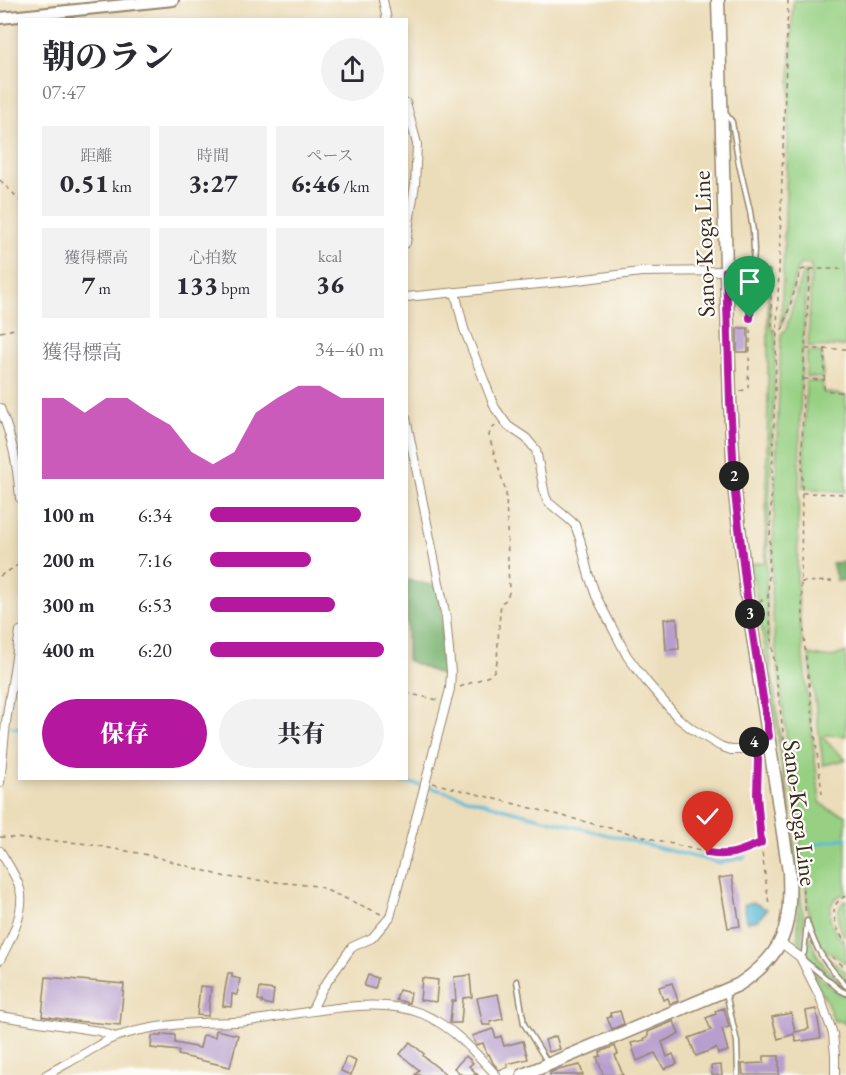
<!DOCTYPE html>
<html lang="ja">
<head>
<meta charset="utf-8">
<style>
  :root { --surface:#fff; --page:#f2f2f3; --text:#2b2b33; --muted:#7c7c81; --accent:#b5179e }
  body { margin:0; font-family:"EB Garamond","Noto Serif JP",serif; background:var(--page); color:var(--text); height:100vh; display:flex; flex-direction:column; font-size:22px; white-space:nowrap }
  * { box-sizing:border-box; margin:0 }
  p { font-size:20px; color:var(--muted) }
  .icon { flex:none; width:33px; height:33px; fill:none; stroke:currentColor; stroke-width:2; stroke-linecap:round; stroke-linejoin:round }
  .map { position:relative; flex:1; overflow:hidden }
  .sheet { position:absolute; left:18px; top:18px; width:390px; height:762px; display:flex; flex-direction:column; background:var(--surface); border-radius:0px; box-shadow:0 3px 9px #0003 }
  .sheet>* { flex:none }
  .pin { position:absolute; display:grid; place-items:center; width:51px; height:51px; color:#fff; margin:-62px -26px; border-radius:50% 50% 50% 0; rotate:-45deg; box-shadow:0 0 6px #0007 }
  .pin .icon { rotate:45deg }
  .km { position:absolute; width:30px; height:30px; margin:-15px; border-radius:50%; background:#222; color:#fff; font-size:16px; line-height:30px; text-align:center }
  .round { display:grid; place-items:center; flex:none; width:63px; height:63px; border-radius:32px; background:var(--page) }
  .headline { display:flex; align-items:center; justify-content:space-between; height:102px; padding:0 24px }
  h1 { font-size:33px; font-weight:800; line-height:45px }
  .metrics { display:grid; grid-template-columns:repeat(3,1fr); gap:9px; height:102px; padding:6px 24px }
  .metrics div { display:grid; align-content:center; border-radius:0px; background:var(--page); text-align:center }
  .metrics b { font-size:26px; font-weight:800 }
  .metrics small { font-size:16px; font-weight:400 }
  .metrics p { font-size:16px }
  .chart { height:168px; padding:12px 24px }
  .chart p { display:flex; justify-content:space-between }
  .chart svg { width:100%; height:108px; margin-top:6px; fill:var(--accent); opacity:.7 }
  .button { display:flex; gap:12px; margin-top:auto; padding:12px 24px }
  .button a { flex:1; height:69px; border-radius:36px; background:var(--accent); color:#fff; font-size:24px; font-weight:800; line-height:69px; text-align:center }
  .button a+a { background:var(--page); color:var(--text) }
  ul { padding:0 24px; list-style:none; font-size:20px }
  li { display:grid; grid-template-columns:96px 72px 1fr; align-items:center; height:45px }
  li i { height:15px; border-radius:8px; background:var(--accent) }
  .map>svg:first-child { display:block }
  .green { fill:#97d083; stroke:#697d50; stroke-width:1.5 }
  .forest { fill:#79b271; stroke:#5a6e48; stroke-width:1.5 }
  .water { fill:#57b8d6; stroke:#49717a; stroke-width:1.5 }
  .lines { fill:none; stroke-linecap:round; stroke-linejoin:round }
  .stream { stroke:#57b8d6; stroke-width:3 }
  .building { fill:#b89ece }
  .service-casing { stroke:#94846c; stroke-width:7 }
  .minor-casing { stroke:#94846c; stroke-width:10 }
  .secondary-casing { stroke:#94846c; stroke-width:14 }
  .primary-casing { stroke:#94846c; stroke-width:15 }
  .path { stroke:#94846c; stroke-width:1.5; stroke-dasharray:4.5 4.5; stroke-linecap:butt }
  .service { stroke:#fff; stroke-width:4 }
  .minor { stroke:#fff; stroke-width:8 }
  .secondary { stroke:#fff; stroke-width:10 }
  .primary { stroke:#fff; stroke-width:12 }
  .route-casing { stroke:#fff; stroke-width:12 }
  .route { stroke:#b5179e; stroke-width:8 }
  .labels { text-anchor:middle; stroke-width:4.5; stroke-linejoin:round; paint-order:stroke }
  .street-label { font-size:24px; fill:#3b2a1e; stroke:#fdfcf7 }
</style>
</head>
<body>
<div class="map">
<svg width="846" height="1075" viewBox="0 0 846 1075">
  <rect width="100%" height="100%" fill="#fdfcf7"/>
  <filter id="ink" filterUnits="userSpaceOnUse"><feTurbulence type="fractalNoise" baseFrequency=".0167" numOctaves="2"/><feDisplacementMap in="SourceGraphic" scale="12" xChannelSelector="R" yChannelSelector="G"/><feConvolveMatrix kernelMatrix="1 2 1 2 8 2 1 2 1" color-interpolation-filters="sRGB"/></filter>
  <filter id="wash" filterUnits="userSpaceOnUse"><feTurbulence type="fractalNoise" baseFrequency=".008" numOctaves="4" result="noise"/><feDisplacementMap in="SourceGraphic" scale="24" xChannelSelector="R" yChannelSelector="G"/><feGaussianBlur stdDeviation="1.35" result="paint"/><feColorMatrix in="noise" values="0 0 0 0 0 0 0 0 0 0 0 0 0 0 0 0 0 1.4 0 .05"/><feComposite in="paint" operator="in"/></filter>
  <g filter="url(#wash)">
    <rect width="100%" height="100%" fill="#ecddba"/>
    <!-- green -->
    <g class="green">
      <polygon points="793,0 846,0 846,346 808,347 811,265 801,264 798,267 783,322 781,326"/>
      <path d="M807,272L801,384L797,583L803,656L820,802L828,809L846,815V894C829,896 827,914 833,928C836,934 842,938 845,944C846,949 846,957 846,963L819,945L815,936L809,916L776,654L771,596L781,334L786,329L801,277L803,273Z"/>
      <polygon points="768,274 771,327 776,335 766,595 770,654 804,921 802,934 802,952 800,952 798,942 798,913 786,798 770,680 751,564 765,562 768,395"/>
      <polygon points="807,352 822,352 823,378 806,377"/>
      <polygon points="806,381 823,382 823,392 846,396 846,492 803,488"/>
      <path d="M846,652V736L826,735L823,736L824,739L846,760L823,765L809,654C825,658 830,659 846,652Z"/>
      <path d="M846,900V938C837,927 834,908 846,900Z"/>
      <polygon points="808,933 816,953 824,966 845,988 843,989 806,957 807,935"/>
      <polygon points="827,957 846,972 846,982 825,958"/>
      <polygon points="807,966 831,988 846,996 846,1025 841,1021 834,1021 826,1000"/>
    </g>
    <!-- forest -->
    <g class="forest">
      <polygon points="846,562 846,580 837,581 832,563"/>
      <polygon points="407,580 441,587 443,676 407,660"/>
    </g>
    <!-- water -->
    <polygon class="water" points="754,903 767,909 758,920 747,922 744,904"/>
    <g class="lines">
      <!-- stream -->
      <g class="stream">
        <polyline points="0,725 1,725"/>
        <polyline points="11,727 20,728"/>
        <polyline points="373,778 420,785"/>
        <polyline points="429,787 509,810 719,863 745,857"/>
        <polyline points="815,844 846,838"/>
      </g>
    </g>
    <g id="blocks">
      <!-- building -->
      <g class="building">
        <rect x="737" y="328" width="11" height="24"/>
        <polygon points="677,618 679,649 666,650 664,619"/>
        <polygon points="732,876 740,926 728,928 719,878"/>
        <polygon points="228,973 232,973 232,977 240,979 237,995 232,994 231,1007 223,1006 224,995"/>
        <polygon points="368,975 378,978 375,989 364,986"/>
        <polygon points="470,975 472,997 463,998 461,1023 450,1023 452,1001 456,1001 454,977"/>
        <polygon points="46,977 124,984 120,1025 75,1021 42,1016"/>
        <polygon points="422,978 438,980 436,1002 420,1000"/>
        <polygon points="672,983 678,1001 670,1004 668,998 663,1000 659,987"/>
        <polygon points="200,986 211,987 208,1016 197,1015"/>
        <polygon points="260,988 274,990 272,1005 262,1003 262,1001 258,1000"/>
        <polygon points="399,990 411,993 409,1003 396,1000"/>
        <polygon points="498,994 503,1019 490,1022 491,1025 483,1025 477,998"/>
        <polygon points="724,1008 729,1027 722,1029 728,1051 718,1054 716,1048 696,1056 689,1038 711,1030 706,1018 716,1014 715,1011"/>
        <polygon points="816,1009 821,1038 796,1042 794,1034 778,1039 772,1017 791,1013 795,1032 809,1029 806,1011"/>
        <polygon points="620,1011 624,1024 612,1029 607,1018 611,1017 610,1013"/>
        <polygon points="674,1021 679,1034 662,1042 667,1057 673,1054 677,1064 664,1069 655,1053 637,1061 631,1043 645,1040 644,1038 648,1037 648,1032"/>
        <polygon points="493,1029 496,1038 501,1036 504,1046 523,1041 528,1059 507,1064 508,1067 499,1070 493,1063 489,1054 487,1055 483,1043 476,1045 472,1036"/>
        <polygon points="216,1030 238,1035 230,1067 178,1055 179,1051 151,1048 152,1036 162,1036 162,1034 175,1035 175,1043 200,1048 203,1035 215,1037"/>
        <polygon points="556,1036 560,1049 549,1052 545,1040"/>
        <polygon points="410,1042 424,1054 423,1056 447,1075 415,1075 419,1070 400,1054"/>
        <polygon points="615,1046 618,1054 615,1055 623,1075 603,1075 597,1057 601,1056 600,1052"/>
        <polygon points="466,1056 473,1063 469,1066 478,1075 462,1075 454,1068"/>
        <polygon points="764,1056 779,1056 779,1075 743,1075 742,1064 764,1063"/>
        <polygon points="346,1057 356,1061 351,1075 341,1071"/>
        <polygon points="580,1065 583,1075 550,1075 550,1073 554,1071"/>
        <polygon points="721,1065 722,1075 712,1075 711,1066"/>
      </g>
    </g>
  </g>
  <g filter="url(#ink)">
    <use href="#blocks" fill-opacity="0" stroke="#94846c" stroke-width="1.5"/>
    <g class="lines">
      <defs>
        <g id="service">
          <polyline points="725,113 732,122 739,164 750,211 753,231 754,251 752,274 750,318"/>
          <polyline points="729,271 752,270"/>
          <polyline points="807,921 804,953 800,957 840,990 846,993"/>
          <path d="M807,922C817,953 825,962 846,986"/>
          <polyline points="517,981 524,1024 548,1063"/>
          <polyline points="726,993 737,1042 738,1075"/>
        </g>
        <g id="minor">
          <polyline points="383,0 387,20"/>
          <polyline points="406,103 417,144 415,184 406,243"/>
          <polyline points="455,292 464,329 495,408 508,426 526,438 536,450 545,495 548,502 571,521 575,525 580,539 588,573 596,596 627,656 646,681 678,718 692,729 720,746 731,750 739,750 763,737 769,736"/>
          <polyline points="406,297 570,281 641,272 726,271"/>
          <path d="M0,408C13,440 17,464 20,498"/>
          <polyline points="0,783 6,722 20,631"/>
          <path d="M0,851C7,863 16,875 20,889C26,911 10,941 0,960"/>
          <polyline points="780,942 800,957 820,997 833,1034 835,1055 835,1075"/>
          <polyline points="312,1010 322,989 352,947 372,938 390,917 450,689 451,672 446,618 406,418"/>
          <polyline points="0,1016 99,1031 115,1037"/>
          <path d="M46,1075C60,1067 75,1059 89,1051C98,1046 108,1039 118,1036C144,1028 171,1024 198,1023C215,1022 232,1023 248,1021C299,1015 375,994 423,1014C453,1027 475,1052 496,1075"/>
        </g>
        <polyline id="secondary" points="0,18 173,0"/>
        <path id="primary" d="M523,1075L738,985C786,954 791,926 789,872L747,597L735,493L730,401L718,0"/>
      </defs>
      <!-- service casing -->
      <use href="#service" class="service-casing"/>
      <!-- minor casing -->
      <use href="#minor" class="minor-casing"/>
      <!-- secondary casing -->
      <use href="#secondary" class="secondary-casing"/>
      <!-- primary casing -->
      <use href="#primary" class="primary-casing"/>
      <!-- path -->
      <g class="path">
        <polyline points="788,0 768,598 773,652 806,915"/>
        <polyline points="0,180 20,200"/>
        <polyline points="759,269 768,269 770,271 772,326 775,331 778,333 783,328 801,270 805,269 846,269"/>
        <polyline points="810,269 803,379 801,583 805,650 822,794"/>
        <polyline points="0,332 20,328"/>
        <polyline points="806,349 846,349"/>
        <polyline points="825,349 824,390 846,393"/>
        <polyline points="804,379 824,380"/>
        <path d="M740,391L748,389C748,368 751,347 750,325"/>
        <polyline points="802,493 846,494"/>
        <polyline points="0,576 20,564"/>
        <polyline points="801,582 832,581"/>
        <polyline points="759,601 768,598"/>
        <polyline points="460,687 489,676 495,670 497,661 499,624 501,603 506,600 509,593 506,492 489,436 490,431 497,424"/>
        <polyline points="406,693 438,700"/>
        <path d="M433,783L708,853C731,857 741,851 761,843L757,794L758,759L756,750"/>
        <polyline points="0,837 81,843 149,855 226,877 317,886 381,914"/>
        <polyline points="761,844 769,905"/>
        <path d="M846,896C825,904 836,930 846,943"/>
        <polyline points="832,957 846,968"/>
      </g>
      <!-- service -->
      <use href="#service" class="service"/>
      <!-- minor -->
      <use href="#minor" class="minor"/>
      <!-- secondary -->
      <use href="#secondary" class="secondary"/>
      <!-- primary -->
      <use href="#primary" class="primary"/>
    </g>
  </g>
  <g class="lines" filter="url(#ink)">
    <defs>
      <path id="route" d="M708,853C731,857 741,851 761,843L757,795L758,759L754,743L763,737L769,736L747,597L735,493L730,401L726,271L752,270L750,318"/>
    </defs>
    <!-- route casing -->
    <use href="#route" class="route-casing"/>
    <!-- route -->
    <use href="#route" class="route"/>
  </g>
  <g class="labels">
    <!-- street labels -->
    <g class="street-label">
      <text transform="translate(704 244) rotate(-92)" y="8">Sano-Koga Line</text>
      <text transform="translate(800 813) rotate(83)" y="8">Sano-Koga Line</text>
    </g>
  </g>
</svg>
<div class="pin" style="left:750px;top:318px;background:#1e9e55"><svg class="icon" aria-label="arrive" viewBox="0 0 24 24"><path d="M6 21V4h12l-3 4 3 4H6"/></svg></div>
<div class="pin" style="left:708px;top:853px;background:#d93025"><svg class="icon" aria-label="check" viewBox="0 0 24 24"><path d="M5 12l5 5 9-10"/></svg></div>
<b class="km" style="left:734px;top:476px">2</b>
<b class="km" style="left:750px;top:614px">3</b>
<b class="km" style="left:754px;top:742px">4</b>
<section class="sheet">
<div class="headline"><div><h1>朝のラン</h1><p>07:47</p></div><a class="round"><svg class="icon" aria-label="share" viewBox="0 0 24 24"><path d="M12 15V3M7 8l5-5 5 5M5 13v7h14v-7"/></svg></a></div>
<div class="metrics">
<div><p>距離</p><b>0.51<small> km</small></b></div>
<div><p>時間</p><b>3:27</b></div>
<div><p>ペース</p><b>6:46<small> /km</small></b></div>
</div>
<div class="metrics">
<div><p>獲得標高</p><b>7<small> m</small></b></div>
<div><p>心拍数</p><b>133<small> bpm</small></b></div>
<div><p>kcal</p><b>36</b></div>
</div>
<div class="chart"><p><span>獲得標高</span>34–40 m</p>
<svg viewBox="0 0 160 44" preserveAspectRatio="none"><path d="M0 44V11L10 11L20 17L30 11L40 11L50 17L60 22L70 33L80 38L90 33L100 17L110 11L120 6L130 6L140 11L150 11L160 11V44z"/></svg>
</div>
<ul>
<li><b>100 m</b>6:34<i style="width:87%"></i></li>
<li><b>200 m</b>7:16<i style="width:58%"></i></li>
<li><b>300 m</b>6:53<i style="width:72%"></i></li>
<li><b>400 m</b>6:20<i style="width:100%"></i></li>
</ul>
<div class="button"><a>保存</a><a>共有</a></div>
</section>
</div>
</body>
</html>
